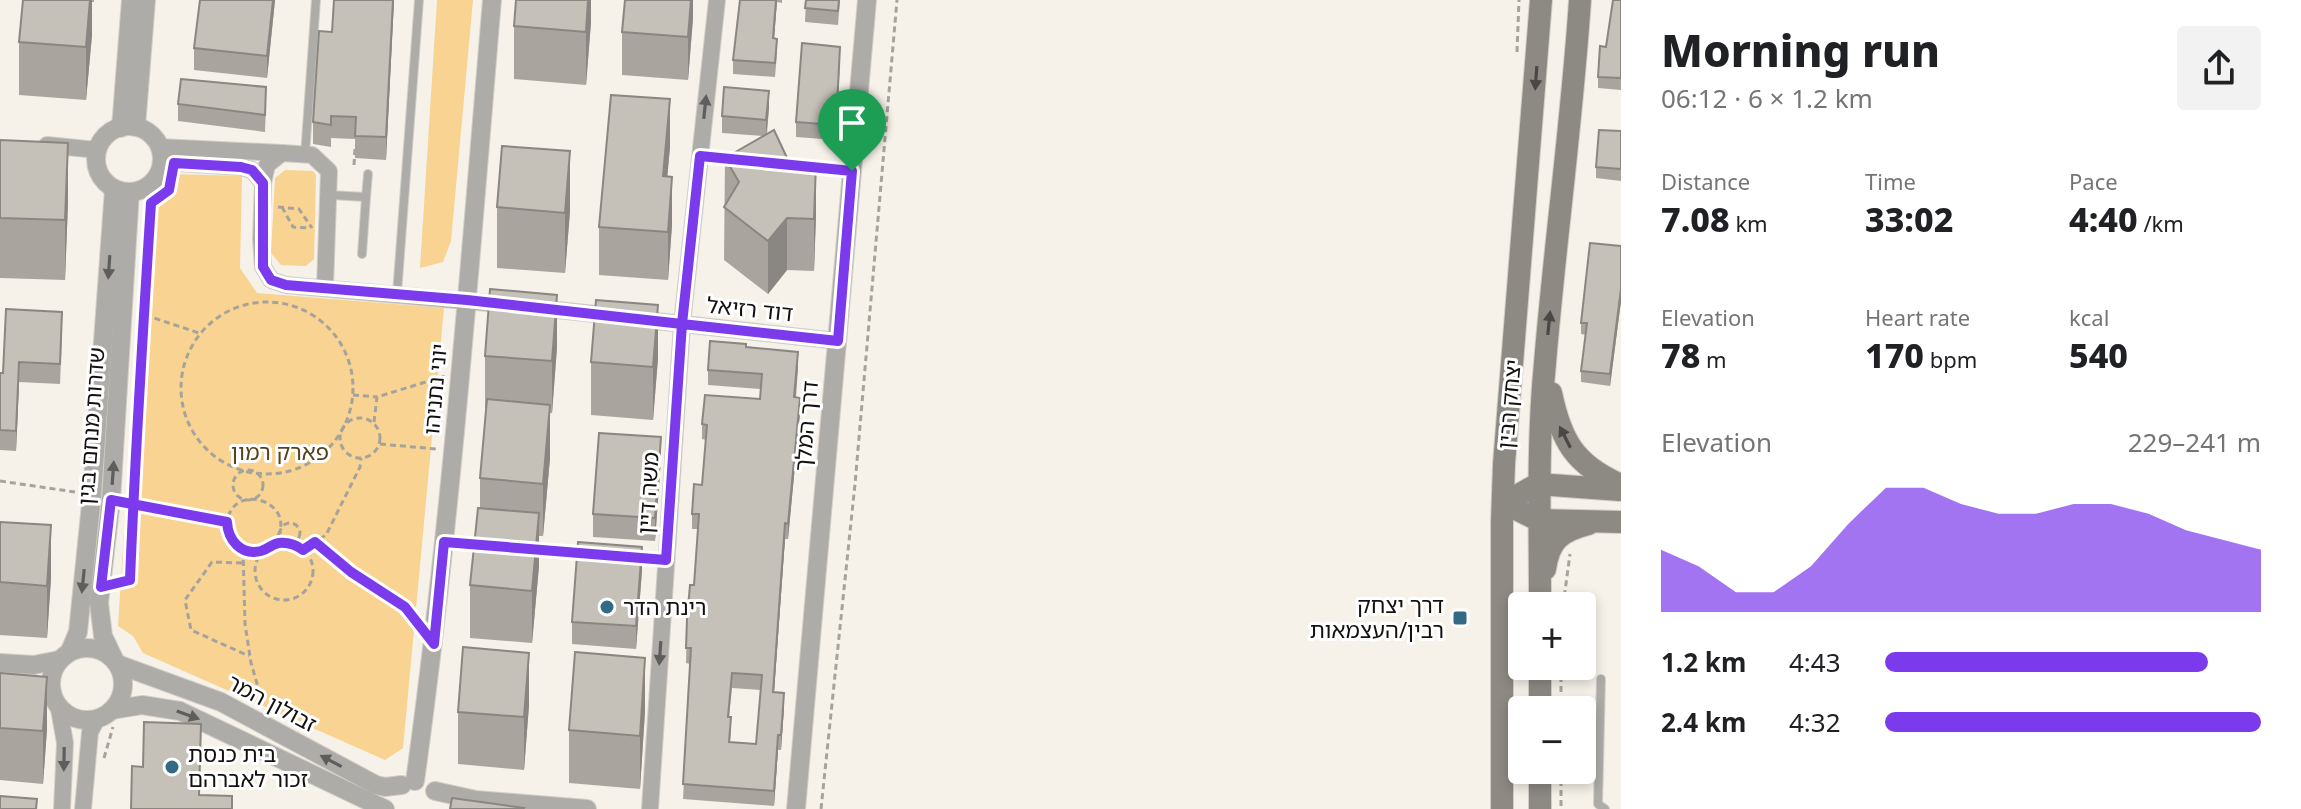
<!DOCTYPE html>
<html lang="en">
<head>
<meta charset="utf-8">
<style>
  :root { --surface:#fff; --page:#f2f2f2; --text:#202124; --muted:#757577; --accent:#7c3aed }
  body { margin:0; font-family:"Noto Sans","Noto Sans Hebrew",sans-serif; background:var(--page); color:var(--text); height:100vh; display:flex; flex-direction:column; font-size:30px; white-space:nowrap }
  * { box-sizing:border-box; margin:0 }
  p { font-size:26px; color:var(--muted) }
  .icon { flex:none; width:44px; height:44px; fill:none; stroke:currentColor; stroke-width:2; stroke-linecap:round; stroke-linejoin:round }
  .map { position:relative; flex:1; overflow:hidden }
  .sheet { display:flex; flex-direction:column; background:var(--surface); width:680px }
  .sheet>* { flex:none }
  .fabs { position:absolute; left:1508px; top:592px; display:grid; gap:16px }
  .fabs a { display:grid; place-items:center; width:88px; height:88px; border-radius:8px; background:var(--surface); box-shadow:0 4px 12px #0003; font-size:40px }
  .pin { position:absolute; display:grid; place-items:center; width:68px; height:68px; color:#fff; margin:-82px -34px; border-radius:50% 50% 50% 0; rotate:-45deg; box-shadow:0 0 8px #0007 }
  .pin .icon { rotate:45deg }
  .round { display:grid; place-items:center; flex:none; width:84px; height:84px; border-radius:8px; background:var(--page) }
  .headline { display:flex; align-items:center; justify-content:space-between; height:136px; padding:0 40px }
  h1 { font-size:44px; font-weight:800; line-height:60px }
  .figures { display:grid; grid-template-columns:repeat(3,1fr); gap:12px; height:136px; padding:8px 40px }
  .figures div { display:grid; align-content:center }
  .figures b { font-size:34px; font-weight:800 }
  .figures small { font-size:22px; font-weight:400 }
  .figures p { font-size:22px }
  .chart { height:224px; padding:16px 40px }
  .chart p { display:flex; justify-content:space-between }
  .chart svg { width:100%; height:144px; margin-top:8px; fill:var(--accent); opacity:.7 }
  ul { padding:0 40px; list-style:none; font-size:26px }
  li { display:grid; grid-template-columns:128px 96px 1fr; align-items:center; height:60px }
  li i { height:20px; border-radius:10px; background:var(--accent) }
  main { display:flex; flex:1; min-height:0 }
  .map>svg:first-child { display:block }
  .green { fill:#f8d391 }
  .lines { fill:none; stroke-linecap:round; stroke-linejoin:round }
  .service-casing { stroke:#d2cec6; stroke-width:10 }
  .minor-casing { stroke:#d2cec6; stroke-width:18 }
  .tertiary-casing { stroke:#d2cec6; stroke-width:20 }
  .secondary-casing { stroke:#d2cec6; stroke-width:24 }
  .path { stroke:#a6a39c; stroke-width:3; stroke-dasharray:6 4; stroke-linecap:butt }
  .service { stroke:#aeaca8; stroke-width:8 }
  .minor { stroke:#aeaca8; stroke-width:16 }
  .tertiary { stroke:#aeaca8; stroke-width:18 }
  .secondary { stroke:#8d8a84; stroke-width:22 }
  .wall { fill:#a9a59e; fill-rule:evenodd }
  .shaded-wall { fill:#8a8681 }
  .building { fill:#c5c0b8; stroke:#8a8681; stroke-width:2; fill-rule:evenodd }
  .oneway { fill:#4a4744 }
  .oneway2 { fill:#605e5c }
  .route-casing { stroke:#fff; stroke-width:16 }
  .route { stroke:#7c3aed; stroke-width:10 }
  .poi-dot { fill:#336a85; stroke:#fff; stroke-width:3 }
  .labels { text-anchor:middle; stroke-width:6; stroke-linejoin:round; paint-order:stroke }
  .street-label { font-size:22px; fill:#13110f; stroke:#fff }
  .park-label { font-size:22px; fill:#56431d; stroke:#fff }
  .poi-label { font-size:22px; fill:#13110f; stroke:#fff; text-anchor:start }
</style>
</head>
<body>
<main>
<div class="map">
<svg width="1621" height="809" viewBox="0 0 1621 809">
  <rect width="100%" height="100%" fill="#f6f2e9"/>
  <!-- green -->
  <g class="green">
    <polygon points="437,0 473,0 451,241 443,262 420,268"/>
    <polygon points="285,170 313,171 316,175 314,259 306,266 281,265 271,253 275,178"/>
    <polygon points="172,174 242,176 240,268 257,293 444,308 403,748 385,760 143,653 133,636 118,626 145,200 163,190"/>
  </g>
  <g class="lines">
    <defs>
      <g id="service">
        <polyline points="305,155 316,0"/>
        <polyline points="329,195 366,197 368,174"/>
        <polyline points="362,254 366,197"/>
        <polyline points="397,294 419,0"/>
        <polyline points="1601,679 1598,804 1605,809"/>
      </g>
      <g id="minor">
        <polyline points="47,145 97,150"/>
        <polyline points="159,147 282,153"/>
        <polyline points="162,162 241,167 252,170 263,183"/>
        <polyline points="325,287 329,171 312,155 282,153 267,165 263,183 261,239 263,267 271,280 286,285 511,305"/>
        <polyline points="538,308 614,316"/>
        <polyline points="637,319 838,341"/>
        <polyline points="59,709 65,743 62,809"/>
        <polyline points="83,809 90,732 97,719"/>
        <polyline points="650,809 682,324 717,0"/>
      </g>
      <g id="tertiary">
        <circle cx="129" cy="159" r="33"/>
        <polyline points="136,127 146,0"/>
        <polyline points="121,128 131,0"/>
        <circle cx="87" cy="684" r="36"/>
        <polyline points="70,651 78,632 92,494 114,189"/>
        <polyline points="114,659 103,636 99,603 111,500 130,192"/>
        <polyline points="0,663 34,665 59,660"/>
        <polyline points="117,664 221,702 376,785 385,787 402,785"/>
        <polyline points="112,710 142,705 180,711 385,809"/>
        <path d="M415,781C451,522 470,261 492,0"/>
        <polyline points="435,791 476,800 587,809"/>
        <polyline points="796,809 867,0"/>
      </g>
      <g id="secondary">
        <path d="M1551,393C1561,441 1575,465 1621,485"/>
        <polyline points="1504,503 1538,484 1620,490"/>
        <polyline points="1504,503 1538,520 1621,522"/>
        <path d="M1545,569C1549,541 1560,531 1588,524"/>
        <path d="M1540,606C1540,525 1537,444 1545,363C1555,242 1572,122 1580,0"/>
        <polyline points="1540,710 1540,666"/>
        <polyline points="1502,809 1502,522 1504,464 1541,0"/>
        <polyline points="1540,809 1540,770"/>
      </g>
    </defs>
    <!-- service casing -->
    <use href="#service" class="service-casing"/>
    <!-- minor casing -->
    <use href="#minor" class="minor-casing"/>
    <!-- tertiary casing -->
    <use href="#tertiary" class="tertiary-casing"/>
    <!-- secondary casing -->
    <use href="#secondary" class="secondary-casing"/>
    <!-- path -->
    <g class="path">
      <polyline points="1517,52 1519,0"/>
      <polyline points="354,165 355,148"/>
      <polyline points="815,168 835,170"/>
      <polyline points="278,207 299,209 312,228"/>
      <polyline points="282,207 293,227 310,228"/>
      <circle cx="267" cy="388" r="86"/>
      <polyline points="145,315 199,333"/>
      <polyline points="353,395 377,397"/>
      <circle cx="360" cy="438" r="20"/>
      <polyline points="374,422 377,397 445,376"/>
      <polyline points="380,444 436,449"/>
      <circle cx="248" cy="485" r="15"/>
      <polyline points="0,481 75,492"/>
      <polyline points="126,503 227,522"/>
      <circle cx="290" cy="533" r="10"/>
      <polyline points="315,542 351,572 405,607 417,622"/>
      <circle cx="284" cy="571" r="29"/>
      <polyline points="460,543 476,544"/>
      <polyline points="535,549 580,553"/>
      <polyline points="243,550 245,624 251,663 264,707"/>
      <path d="M263,550H243C234,544 226,536 227,524C231,477 306,504 272,545"/>
      <polyline points="303,550 326,535 360,467 361,458"/>
      <polyline points="242,563 212,562 185,600 191,630 249,656"/>
      <polyline points="116,583 130,580 151,203 169,190 171,179"/>
      <polyline points="1563,606 1570,554"/>
      <polyline points="1561,666 1561,710"/>
      <polyline points="104,758 113,727"/>
      <polyline points="1561,770 1561,809"/>
      <polyline points="821,809 855,484 897,0"/>
    </g>
    <!-- service -->
    <use href="#service" class="service"/>
    <!-- minor -->
    <use href="#minor" class="minor"/>
    <!-- tertiary -->
    <use href="#tertiary" class="tertiary"/>
    <!-- secondary -->
    <use href="#secondary" class="secondary"/>
  </g>
  <!-- wall -->
  <g class="wall">
    <polygon points="23,0 94,0 94,2 92,2 92,35 86,100 19,95 19,42"/>
    <polygon points="200,0 275,0 267,78 194,70 194,48"/>
    <polygon points="394,0 386,160 355,158 355,139 331,138 331,147 313,144 313,122 332,32"/>
    <polygon points="591,0 591,22 586,85 514,79 514,26"/>
    <polygon points="693,0 693,18 688,80 622,75 622,32"/>
    <polygon points="740,0 782,0 782,3 777,2 774,38 777,53 775,77 733,74 733,60"/>
    <polygon points="806,0 840,0 838,25 805,22"/>
    <polygon points="1621,0 1621,90 1598,88 1598,77 1606,47"/>
    <polygon points="840,62 836,140 796,137 796,122"/>
    <polygon points="178,104 266,104 265,132 178,121"/>
    <polygon points="769,108 767,134 816,216 814,271 787,270 768,294 724,260 725,158 763,136 722,133 722,116"/>
    <polygon points="1621,131 1621,181 1596,178 1596,167"/>
    <polygon points="0,140 68,203 65,280 0,278"/>
    <polygon points="670,147 667,177 672,225 668,280 599,275 599,227"/>
    <polygon points="497,207 570,211 565,273 497,268"/>
    <polygon points="1621,246 1621,301 1610,386 1581,382 1581,371 1586,335 1581,334 1581,323"/>
    <polygon points="62,332 60,384 19,382 16,451 0,450 0,373 3,373"/>
    <polygon points="557,347 552,413 550,413 550,458 543,536 539,536 539,566 532,643 470,638 470,585 480,508 480,478 487,408 485,408 485,356"/>
    <path d="M746,347L798,367L796,398L800,413L788,539H785L774,692L784,708L781,750H778L774,806L683,799L690,664L686,663L687,619L694,585L698,529H692V514L702,485L706,440L702,439V424L760,399V389L708,385V370ZM732,688L761,690L756,744L730,742L731,733L729,717Z"/>
    <polygon points="658,358 653,420 591,415 591,362"/>
    <polygon points="661,459 655,541 593,537 593,514"/>
    <polygon points="0,522 51,578 47,638 0,635"/>
    <polygon points="642,570 636,649 572,644 572,622"/>
    <polygon points="0,673 47,729 43,784 0,780"/>
    <polygon points="529,705 524,770 458,764 458,712"/>
    <polygon points="645,711 640,789 569,783 569,730"/>
  </g>
  <!-- shaded-wall -->
  <g class="shaded-wall">
    <polygon points="90,0 92,0 92,35 86,100 86,47"/>
    <polygon points="273,0 275,0 267,78 267,56"/>
    <polygon points="393,0 394,0 386,160 386,137"/>
    <polygon points="588,0 591,0 591,22 586,85 586,32"/>
    <polygon points="691,0 693,0 693,18 688,80 688,37"/>
    <polygon points="776,0 777,0 773,53 773,38"/>
    <polygon points="769,91 769,108 766,137 766,120"/>
    <polygon points="670,99 670,147 663,224 663,176"/>
    <polygon points="68,143 68,203 65,280 65,220"/>
    <polygon points="570,151 570,211 565,273 565,213"/>
    <polygon points="816,163 816,216 814,271 814,219"/>
    <polygon points="672,177 672,225 668,280 668,232"/>
    <polygon points="787,218 787,270 768,294 768,241"/>
    <polygon points="1621,289 1621,301 1610,386 1610,374"/>
    <polygon points="557,295 557,347 552,413 552,361"/>
    <polygon points="658,305 658,358 653,420 653,367"/>
    <polygon points="798,352 798,367 794,413 794,397"/>
    <polygon points="19,362 19,382 16,451 16,431"/>
    <polygon points="800,398 800,413 788,539 788,524"/>
    <polygon points="550,405 550,458 543,536 543,484"/>
    <polygon points="661,437 661,459 655,541 655,518"/>
    <polygon points="539,513 539,566 532,643 532,591"/>
    <polygon points="785,523 785,539 773,707 773,692"/>
    <polygon points="51,525 51,578 47,638 47,586"/>
    <polygon points="642,547 642,570 636,649 636,626"/>
    <polygon points="529,653 529,705 524,770 524,717"/>
    <polygon points="645,658 645,711 640,789 640,736"/>
    <polygon points="47,677 47,729 43,784 43,731"/>
    <polygon points="784,693 784,708 781,750 781,735"/>
    <polygon points="778,735 778,750 774,806 774,791"/>
  </g>
  <!-- building -->
  <g class="building">
    <polygon points="23,0 90,0 86,47 19,42"/>
    <polygon points="200,0 273,0 267,56 194,48"/>
    <polygon points="334,0 393,0 386,137 355,136 356,117 331,116 331,125 313,122 319,31 332,32"/>
    <polygon points="516,0 588,0 586,32 514,26"/>
    <polygon points="625,0 691,0 688,37 622,32"/>
    <polygon points="740,0 776,0 773,38 777,39 775,63 733,60"/>
    <polygon points="806,0 839,0 838,11 805,8"/>
    <polygon points="1613,0 1621,0 1621,78 1598,77 1600,46 1606,47"/>
    <polygon points="802,43 840,47 836,125 796,122"/>
    <polygon points="181,79 266,87 265,115 178,104"/>
    <polygon points="724,87 769,91 766,120 722,116"/>
    <polygon points="611,95 670,99 663,176 672,177 668,232 599,227"/>
    <polygon points="774,130 789,162 816,163 814,219 787,218 768,241 724,207 739,182 725,158"/>
    <polygon points="1599,130 1621,131 1621,169 1596,167"/>
    <polygon points="0,140 68,143 65,220 0,218"/>
    <polygon points="502,146 570,151 565,213 497,207"/>
    <polygon points="1590,243 1621,246 1621,289 1610,374 1581,371 1587,323 1581,323"/>
    <polygon points="490,289 557,295 552,361 485,356"/>
    <polygon points="596,300 658,305 653,367 591,362"/>
    <polygon points="6,309 62,312 60,364 19,362 16,431 0,430 0,373 3,373"/>
    <path d="M710,341L746,344V347L798,352L794,397L800,398L788,524L785,523L773,692L784,693L781,735H778L774,791L683,784L691,648H686L687,619L690,585H694L699,514H692L694,484L702,485L707,425L702,424L705,395L760,399L762,374L708,370ZM732,673L762,675L756,744L729,742L731,717H728Z"/>
    <polygon points="487,399 550,405 543,484 480,478"/>
    <polygon points="599,433 661,437 655,518 593,514"/>
    <polygon points="478,508 539,513 532,591 470,585"/>
    <polygon points="0,522 51,525 47,586 0,582"/>
    <polygon points="578,542 642,547 636,626 572,622"/>
    <polygon points="463,647 529,653 524,717 458,712"/>
    <polygon points="575,652 645,658 640,736 569,730"/>
    <polygon points="0,673 47,677 43,731 0,728"/>
    <polygon points="144,722 201,724 199,795 232,796 232,809 131,809 132,766 143,767"/>
    <polygon points="0,796 37,799 36,809 0,809"/>
    <polygon points="452,798 524,808 523,809 450,809"/>
  </g>
  <!-- one-way arrows -->
  <defs><path id="oneway-solid" d="M-6-.8H1V-3.2L6.5 0L1 3.2V.8H-6Z" transform="scale(2)"/></defs>
  <g class="oneway">
    <use href="#oneway-solid" transform="translate(1536 78) rotate(94)"/>
    <use href="#oneway-solid" transform="translate(1549 323) rotate(-84)"/>
    <use href="#oneway-solid" transform="translate(1565 437) rotate(-117)"/>
  </g>
  <g class="oneway2">
    <use href="#oneway-solid" transform="translate(705 107) rotate(-84)"/>
    <use href="#oneway-solid" transform="translate(109 267) rotate(94)"/>
    <use href="#oneway-solid" transform="translate(113 473) rotate(-86)"/>
    <use href="#oneway-solid" transform="translate(83 581) rotate(96)"/>
    <use href="#oneway-solid" transform="translate(660 653) rotate(94)"/>
    <use href="#oneway-solid" transform="translate(188 715) rotate(20)"/>
    <use href="#oneway-solid" transform="translate(64 759) rotate(91)"/>
    <use href="#oneway-solid" transform="translate(331 761) rotate(-152)"/>
  </g>
  <g class="lines">
    <defs>
      <path id="route" d="M852,171L700,156L682,324L467,300L286,285L271,280L263,267V183L252,170L241,167L174,163L169,190L151,203C143,328 135,454 130,580L101,587L111,500L227,522C228,540 241,556 261,551C268,549 272,544 279,543C288,542 296,545 303,550L315,542L351,572L405,607L434,644L444,542L666,560L682,324L838,341L852,171"/>
    </defs>
    <!-- route casing -->
    <use href="#route" class="route-casing"/>
    <!-- route -->
    <use href="#route" class="route"/>
  </g>
  <!-- markers -->
  <g class="poi-dot">
    <circle cx="607" cy="607" r="8"/>
    <rect x="1452" y="610" width="16" height="16" rx="4"/>
    <circle cx="172" cy="767" r="8"/>
  </g>
  <g class="labels">
    <!-- street labels -->
    <g class="street-label">
      <text transform="translate(750 309) rotate(6)" y="8">דוד רזיאל</text>
      <text transform="translate(435 389) rotate(-85)" y="8">יוני נתניהו</text>
      <text transform="translate(1509 404) rotate(-85)" y="8">יצחק רבין</text>
      <text transform="translate(91 426) rotate(-86)" y="8">שדרות מנחם בגין</text>
      <text transform="translate(806 426) rotate(-85)" y="8">דרך המלך</text>
      <text transform="translate(648 493) rotate(-86)" y="8">משה דיין</text>
      <text transform="translate(272 703) rotate(28)" y="8">זבולון המר</text>
    </g>
    <!-- park labels -->
    <g class="park-label">
      <text x="280" y="460">פארק רמון</text>
    </g>
    <!-- poi labels -->
    <g class="poi-label">
      <text x="1444" y="613" text-anchor="end">דרך יצחק<tspan x="1444" dy="25">רבין/העצמאות</tspan></text>
      <text x="623" y="615">רינת הדר</text>
      <text x="188" y="762">בית כנסת<tspan x="188" dy="25">זכור לאברהם</tspan></text>
    </g>
  </g>
</svg>
<div class="fabs">
<a>+</a>
<a>−</a>
</div>
<div class="pin" style="left:852px;top:171px;background:#1e9e55"><svg class="icon" aria-label="arrive" viewBox="0 0 24 24"><path d="M6 21V4h12l-3 4 3 4H6"/></svg></div>
</div>
<section class="sheet">
<div class="headline"><div><h1>Morning run</h1><p>06:12 · 6 × 1.2 km</p></div><a class="round"><svg class="icon" aria-label="share" viewBox="0 0 24 24"><path d="M12 15V3M7 8l5-5 5 5M5 13v7h14v-7"/></svg></a></div>
<div class="figures">
<div><p>Distance</p><b>7.08<small> km</small></b></div>
<div><p>Time</p><b>33:02</b></div>
<div><p>Pace</p><b>4:40<small> /km</small></b></div>
</div>
<div class="figures">
<div><p>Elevation</p><b>78<small> m</small></b></div>
<div><p>Heart rate</p><b>170<small> bpm</small></b></div>
<div><p>kcal</p><b>540</b></div>
</div>
<div class="chart"><p><span>Elevation</span>229–241 m</p>
<svg viewBox="0 0 160 44" preserveAspectRatio="none"><path d="M0 44V25L10 30L20 38L30 38L40 30L50 17L60 6L70 6L80 11L90 14L100 14L110 11L120 11L130 14L140 19L150 22L160 25V44z"/></svg>
</div>
<ul>
<li><b>1.2 km</b>4:43<i style="width:86%"></i></li>
<li><b>2.4 km</b>4:32<i style="width:100%"></i></li>
</ul>
</section>
</main>
</body>
</html>
